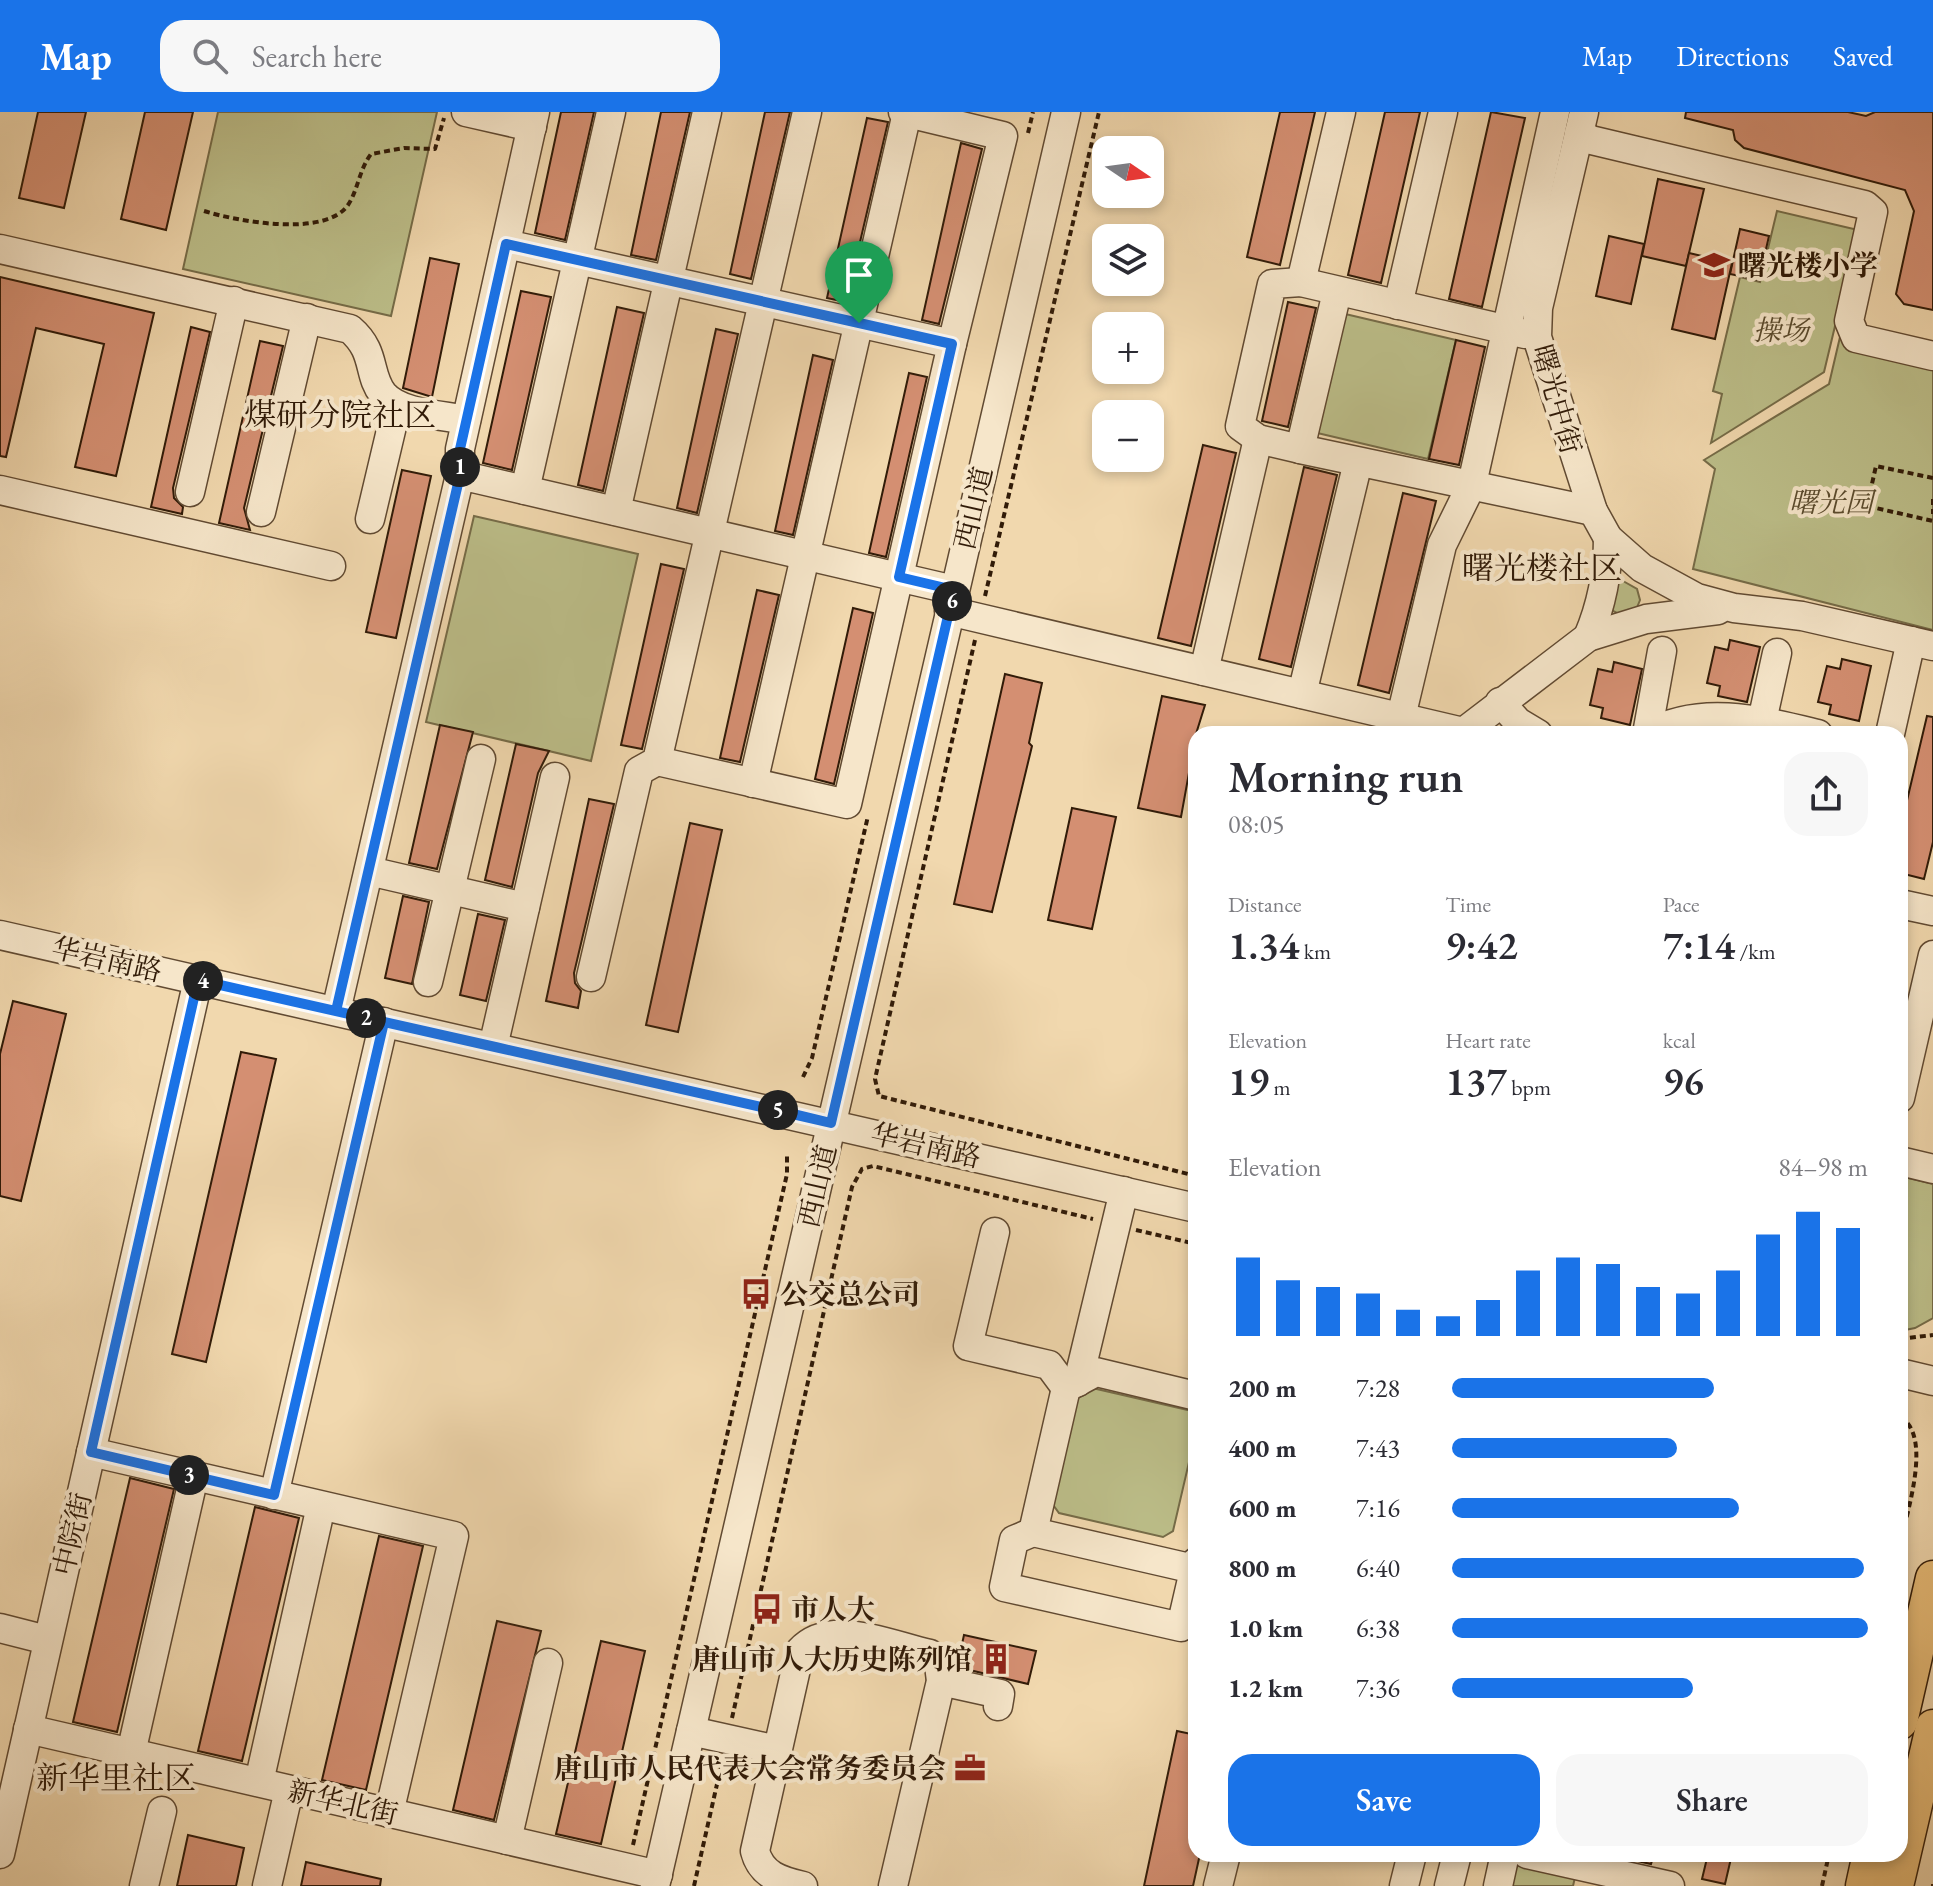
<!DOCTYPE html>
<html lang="en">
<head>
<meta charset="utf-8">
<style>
  :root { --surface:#fff; --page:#f7f7f7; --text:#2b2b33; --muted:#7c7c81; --accent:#1a73e8 }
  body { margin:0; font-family:"EB Garamond","Noto Serif SC",serif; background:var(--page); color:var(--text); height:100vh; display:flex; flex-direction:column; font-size:30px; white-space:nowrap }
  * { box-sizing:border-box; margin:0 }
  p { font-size:26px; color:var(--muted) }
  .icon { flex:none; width:44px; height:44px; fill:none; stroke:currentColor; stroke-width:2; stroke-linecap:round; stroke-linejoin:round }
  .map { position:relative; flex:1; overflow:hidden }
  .side { position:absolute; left:1188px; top:614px; width:720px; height:1136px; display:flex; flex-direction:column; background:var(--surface); border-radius:24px; box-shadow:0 4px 12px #0003 }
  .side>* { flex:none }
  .needle { width:52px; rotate:103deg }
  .buttons { position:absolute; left:1092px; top:24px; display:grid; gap:16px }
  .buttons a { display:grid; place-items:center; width:72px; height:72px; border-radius:16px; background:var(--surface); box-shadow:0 4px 12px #0003; font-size:40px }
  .pin { position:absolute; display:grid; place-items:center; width:68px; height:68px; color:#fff; margin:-82px -34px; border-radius:50% 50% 50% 0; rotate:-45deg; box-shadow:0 0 8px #0007 }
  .pin .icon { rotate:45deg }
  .km { position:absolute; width:40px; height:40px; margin:-20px; border-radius:50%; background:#222; color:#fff; font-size:22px; line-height:40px; text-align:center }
  .round { display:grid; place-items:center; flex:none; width:84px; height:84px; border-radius:24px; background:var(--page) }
  .head { display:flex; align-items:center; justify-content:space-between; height:136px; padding:0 40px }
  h1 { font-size:44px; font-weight:600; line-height:60px }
  .stats { display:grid; grid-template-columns:repeat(3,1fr); gap:12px; height:136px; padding:8px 40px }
  .stats div { display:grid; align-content:center }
  .stats b { font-size:40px; font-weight:600 }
  .stats small { font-size:22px; font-weight:400 }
  .stats p { font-size:22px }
  .chart { height:224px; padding:16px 40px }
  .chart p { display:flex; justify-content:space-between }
  .chart svg { width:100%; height:144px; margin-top:8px; stroke:var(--accent); stroke-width:6 }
  .cta { display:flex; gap:16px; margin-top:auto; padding:16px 40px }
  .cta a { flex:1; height:92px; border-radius:24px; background:var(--accent); color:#fff; font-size:32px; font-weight:600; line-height:92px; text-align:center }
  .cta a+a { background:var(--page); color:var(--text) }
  ul { padding:0 40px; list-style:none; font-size:26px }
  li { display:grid; grid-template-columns:128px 96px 1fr; align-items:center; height:60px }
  li i { height:20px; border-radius:10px; background:var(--accent) }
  header { display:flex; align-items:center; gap:48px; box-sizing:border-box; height:112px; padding:0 40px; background:var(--accent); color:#fff }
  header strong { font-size:38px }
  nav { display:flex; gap:44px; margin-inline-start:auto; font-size:28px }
  .search { width:560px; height:72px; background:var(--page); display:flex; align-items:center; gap:20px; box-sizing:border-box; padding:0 28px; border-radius:24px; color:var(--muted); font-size:30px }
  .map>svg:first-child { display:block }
  .green { fill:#bcbe89; stroke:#766c48; stroke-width:2 }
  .building { fill:#d48f72; stroke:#311b08; stroke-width:2 }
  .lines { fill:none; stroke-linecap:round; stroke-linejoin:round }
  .minor-casing { stroke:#614a32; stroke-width:31 }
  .major-casing { stroke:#311b08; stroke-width:37 }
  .path { stroke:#311b08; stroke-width:4; stroke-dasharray:6 4; stroke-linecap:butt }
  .minor { stroke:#f6e6ca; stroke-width:28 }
  .major { stroke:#e8bc77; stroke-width:34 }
  .route-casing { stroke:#fff; stroke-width:16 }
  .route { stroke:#1a73e8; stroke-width:10 }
  .labels { text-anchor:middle; stroke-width:8; stroke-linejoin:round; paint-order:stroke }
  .poi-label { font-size:28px; font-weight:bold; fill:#311b08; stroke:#f6e6ca; text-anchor:start }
  .park-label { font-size:28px; font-style:italic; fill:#5b4c2f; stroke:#f6e6ca }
  .street-label { font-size:28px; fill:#311b08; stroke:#f6e6ca }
  .quarter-label { font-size:32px; fill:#311b08; stroke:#f6e6ca }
</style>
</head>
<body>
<header>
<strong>Map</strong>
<div class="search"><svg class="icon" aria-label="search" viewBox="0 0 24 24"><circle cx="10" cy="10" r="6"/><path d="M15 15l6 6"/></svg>Search here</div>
<nav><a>Map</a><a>Directions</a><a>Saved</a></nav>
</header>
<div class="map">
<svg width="1933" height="1774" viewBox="0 0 1933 1774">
  <rect width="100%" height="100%" fill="#f1d8ae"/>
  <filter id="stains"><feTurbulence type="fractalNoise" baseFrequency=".0025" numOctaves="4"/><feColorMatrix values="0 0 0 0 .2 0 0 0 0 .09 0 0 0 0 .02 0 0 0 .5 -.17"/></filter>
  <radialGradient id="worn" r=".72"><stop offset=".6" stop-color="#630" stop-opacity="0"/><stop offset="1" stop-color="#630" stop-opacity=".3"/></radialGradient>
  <!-- green -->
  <g class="green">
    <polygon points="218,0 437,0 391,204 183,157"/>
    <polygon points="1777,99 1858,118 1824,260 1711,331 1722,282 1713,279 1740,165 1760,170"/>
    <polygon points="1324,197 1456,228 1428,347 1296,316"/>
    <polygon points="1840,225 1933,246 1933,518 1693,457 1715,357 1704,348 1829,272"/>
    <polygon points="474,404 638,442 591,649 426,610"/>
    <polygon points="1623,469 1637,477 1640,488 1636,498 1621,503 1611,498 1617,470"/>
    <polygon points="1900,1064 1933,1072 1933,1206 1915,1216 1900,1219"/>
    <polygon points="1088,1275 1192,1299 1196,1306 1196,1320 1173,1419 1163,1425 1059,1401 1051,1390 1077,1282"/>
    <polygon points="1517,1747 1576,1761 1573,1774 1511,1774"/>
  </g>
  <!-- building -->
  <g class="building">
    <polygon points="38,0 86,0 64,96 19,86"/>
    <polygon points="145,0 193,0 166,118 121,107"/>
    <polygon points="561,0 594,0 565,128 535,121"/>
    <polygon points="661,0 690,0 656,148 631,143"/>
    <polygon points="765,0 790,0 751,167 730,162"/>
    <polygon points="1280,0 1315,0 1280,153 1247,145"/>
    <polygon points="1385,0 1420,0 1381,171 1348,163"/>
    <polygon points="1491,0 1525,6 1482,195 1449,187"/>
    <polygon points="1686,0 1848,0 1866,4 1875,0 1933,0 1933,198 1904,192 1896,182 1914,99 1905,78 1744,36 1735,28 1733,18 1685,6"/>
    <polygon points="867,6 888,10 846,190 827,186"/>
    <polygon points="961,31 982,37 939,212 922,208"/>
    <polygon points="1658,67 1704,77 1686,154 1642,144"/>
    <polygon points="1740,117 1769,124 1759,168 1730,162"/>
    <polygon points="1609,124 1644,132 1631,192 1596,184"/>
    <polygon points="1689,141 1732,151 1715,227 1672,217"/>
    <polygon points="430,146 459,152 432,285 403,276"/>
    <polygon points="0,165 154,201 116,364 75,355 104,232 36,216 6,345 0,344"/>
    <polygon points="521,179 551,185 512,358 483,351"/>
    <polygon points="1288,190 1316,196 1288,315 1262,309"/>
    <polygon points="617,195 644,201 603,379 578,373"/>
    <polygon points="191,215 210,220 173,376 174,386 183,395 182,402 151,395"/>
    <polygon points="716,217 738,222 697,401 677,396"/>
    <polygon points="1456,228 1485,235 1459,353 1429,347"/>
    <polygon points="260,229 283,234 244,396 250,418 219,411"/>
    <polygon points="813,243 833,248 793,423 775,419"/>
    <polygon points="909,261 927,265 886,445 869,441"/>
    <polygon points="1203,333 1236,341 1191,534 1158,526"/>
    <polygon points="1304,355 1337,363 1291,555 1259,547"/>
    <polygon points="402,358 431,364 396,526 366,520"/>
    <polygon points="1403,381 1436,389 1389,581 1358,573"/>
    <polygon points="661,452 684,457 642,637 621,633"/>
    <polygon points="757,478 779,483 740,650 720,646"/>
    <polygon points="853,496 873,501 834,672 815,667"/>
    <polygon points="1730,528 1760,535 1747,590 1718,584 1720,574 1707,571 1715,535 1728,538"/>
    <polygon points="1842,547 1871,554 1859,609 1829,602 1831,593 1818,590 1827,554 1840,557"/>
    <polygon points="1614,550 1642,557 1630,613 1601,606 1603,596 1590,593 1598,557 1612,560"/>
    <polygon points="1005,562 1042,571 1029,631 1032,634 992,800 954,792"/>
    <polygon points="1162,584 1205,593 1196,622 1181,705 1138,696"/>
    <polygon points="1927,604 1933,605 1933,730 1924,767 1900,761 1900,718"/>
    <polygon points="440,613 473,620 437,757 409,751"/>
    <polygon points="516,632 549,639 538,661 512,775 485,768"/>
    <polygon points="589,687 614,692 574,861 575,871 581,879 578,896 546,889"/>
    <polygon points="1072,696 1116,705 1092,817 1048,808"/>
    <polygon points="690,711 722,718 678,920 646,913"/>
    <polygon points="403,784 429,790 412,872 385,866"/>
    <polygon points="478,802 505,808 486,889 460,883"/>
    <polygon points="13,889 66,902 21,1089 0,1084 0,942"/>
    <polygon points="241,940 276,947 206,1250 172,1242"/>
    <polygon points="130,1366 174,1377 117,1620 73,1610"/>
    <polygon points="255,1395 299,1406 242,1649 198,1639"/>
    <polygon points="379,1424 423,1434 366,1678 322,1668"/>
    <polygon points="497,1509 541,1519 494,1708 453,1698"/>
    <polygon points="964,1523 1036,1539 1028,1572 957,1555"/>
    <polygon points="601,1529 645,1539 601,1732 556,1722"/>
    <polygon points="1177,1619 1196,1623 1196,1742 1200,1742 1193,1774 1144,1774"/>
    <polygon points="188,1723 244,1736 236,1774 177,1774"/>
    <polygon points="1619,1742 1654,1742 1651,1752 1619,1745"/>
    <polygon points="1708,1742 1732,1742 1725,1772 1702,1767"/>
    <polygon points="306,1750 381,1767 380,1774 301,1774"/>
  </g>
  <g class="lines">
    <defs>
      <g id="minor">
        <polyline points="466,0 532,15"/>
        <polyline points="903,0 1003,24 952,232"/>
        <polyline points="1341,0 1301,170 1525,222"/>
        <polyline points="1584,0 1538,196 1537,225 1593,399 1608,426 1642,456 1697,486 1734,496 1802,504 1933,534"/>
        <polyline points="1579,21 1591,28 1865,93 1873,100 1849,209 1856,226 1933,244"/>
        <polyline points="506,132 952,232 847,692 657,649"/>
        <path d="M0,137L350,217C377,240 367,262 383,282C400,302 442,303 466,308"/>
        <polyline points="1301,170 1272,172 1240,314 1258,327 1300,337 1593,399"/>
        <polyline points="1398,193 1443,0"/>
        <polyline points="1300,337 1337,180"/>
        <polyline points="460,363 460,337 535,0"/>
        <polyline points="0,378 331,454"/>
        <polyline points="525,378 611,0"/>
        <polyline points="190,380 234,189"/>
        <polyline points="616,399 707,0"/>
        <polyline points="261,400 307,206"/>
        <polyline points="370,407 397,293"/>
        <polyline points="949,499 1463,620"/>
        <path d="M1588,525C1602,492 1608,462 1608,426"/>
        <polyline points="1204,559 1258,327"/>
        <polyline points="1302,582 1358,350"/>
        <polyline points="1500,590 1518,610 1538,622"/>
        <polyline points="1401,605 1442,433 1472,372 1555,0"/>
        <polyline points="1762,609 1777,541"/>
        <polyline points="1461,622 1588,525 1646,507 1718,498"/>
        <polyline points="1647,622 1662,539"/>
        <path d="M1649,622C1701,592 1763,609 1818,622"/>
        <polyline points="1890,622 1911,529"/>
        <polyline points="753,671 907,1"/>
        <polyline points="369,759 525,795"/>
        <polyline points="1900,792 1933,799"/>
        <polyline points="0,823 1196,1096"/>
        <polyline points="591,865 639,659 657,649 807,0"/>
        <polyline points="428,870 481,647"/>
        <polyline points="336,899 460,363 954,478"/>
        <polyline points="493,935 555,665"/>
        <polyline points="1900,986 1933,843"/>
        <polyline points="1900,1049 1933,1057"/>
        <polyline points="995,1120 968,1234 1049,1253 1066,1276"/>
        <polyline points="1900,1261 1933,1269"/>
        <polyline points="1078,1270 1124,1079"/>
        <polyline points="91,1340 454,1424 389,1701"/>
        <polyline points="274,1383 384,910"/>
        <polyline points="1033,1420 1014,1428 1004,1475 1181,1515 1196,1450"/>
        <polyline points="1194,1457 1033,1420 1066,1276 1096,1260 1196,1284"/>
        <polyline points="0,1516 47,1528"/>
        <polyline points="941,1569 1000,1582 998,1594"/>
        <polyline points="28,1617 658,1763"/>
        <polyline points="691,1619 777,1638"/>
        <polyline points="131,1641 194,1364"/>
        <polyline points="259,1670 321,1394"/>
        <polyline points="507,1728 548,1551"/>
        <polyline points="0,1742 198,868"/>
        <polyline points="1527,1742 1670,1774"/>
        <polyline points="144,1774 162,1699"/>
        <polyline points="267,1774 289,1678"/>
        <polyline points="655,1774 1066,0"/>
        <path d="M803,1774C781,1769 761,1763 755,1739L800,1539C831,1505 891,1534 930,1542L939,1553L941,1569L893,1774"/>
        <polyline points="1218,1774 1226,1742"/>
        <polyline points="1404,1774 1412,1742"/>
        <polyline points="1449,1774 1457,1742"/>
        <polyline points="1498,1774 1505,1742"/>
      </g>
      <g id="major">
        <polyline points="1900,1610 1933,1466"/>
        <polyline points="1863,1774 1870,1742"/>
        <polyline points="1896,1774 1933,1615"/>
      </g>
    </defs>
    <!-- minor casing -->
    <use href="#minor" class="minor-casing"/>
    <!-- major casing -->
    <use href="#major" class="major-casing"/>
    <!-- path -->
    <g class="path">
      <polyline points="1028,21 1033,0"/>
      <path d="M204,99C236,109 325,126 348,93C358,78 359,58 371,42L404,36L435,37L444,6"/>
      <polyline points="1933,366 1876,354 1867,394 1933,409"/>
      <polyline points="1933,387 1933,402"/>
      <polyline points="985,484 1099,0"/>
      <polyline points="975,528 875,967 879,984 1196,1064"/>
      <polyline points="803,965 812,946 868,704"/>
      <polyline points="1136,1118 1196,1132"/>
      <polyline points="1900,1227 1933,1223"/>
      <path d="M1900,1305C1933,1323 1907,1400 1900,1432"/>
      <polyline points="732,1606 852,1075 862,1057 873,1054 1093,1107"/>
      <polyline points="633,1733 787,1062 787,1041"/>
      <polyline points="694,1774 722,1650"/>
      <polyline points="1822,1774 1829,1742"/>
      <polyline points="1933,1774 1933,1772"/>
    </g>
    <!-- minor -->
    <use href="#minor" class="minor"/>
    <!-- major -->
    <use href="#major" class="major"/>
  </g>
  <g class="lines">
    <defs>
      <path id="route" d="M859,211L506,132L460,337V363L336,899L384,910L274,1383L91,1340L198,868C398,913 597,958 797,1003L831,1011L954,478L899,465L952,232L859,211"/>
    </defs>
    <!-- route casing -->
    <use href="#route" class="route-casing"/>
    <!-- route -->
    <use href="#route" class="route"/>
  </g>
  <!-- icons -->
  <defs>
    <symbol id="school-bare" viewBox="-9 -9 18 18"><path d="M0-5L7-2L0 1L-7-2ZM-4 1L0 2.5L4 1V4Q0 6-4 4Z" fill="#8f2418" stroke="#f6e6ca" stroke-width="2.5" paint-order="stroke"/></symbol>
    <symbol id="bus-bare" viewBox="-9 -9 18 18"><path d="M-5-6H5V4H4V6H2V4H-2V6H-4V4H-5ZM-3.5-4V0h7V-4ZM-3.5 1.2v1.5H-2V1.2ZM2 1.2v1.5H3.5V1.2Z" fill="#8f2418" stroke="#f6e6ca" stroke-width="2.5" paint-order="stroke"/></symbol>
    <symbol id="building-bare" viewBox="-9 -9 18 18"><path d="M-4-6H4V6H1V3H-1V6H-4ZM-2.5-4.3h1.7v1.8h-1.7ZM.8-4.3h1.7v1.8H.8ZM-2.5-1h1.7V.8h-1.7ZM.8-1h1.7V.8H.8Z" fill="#8f2418" stroke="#f6e6ca" stroke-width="2.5" paint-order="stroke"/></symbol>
    <symbol id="office-bare" viewBox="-9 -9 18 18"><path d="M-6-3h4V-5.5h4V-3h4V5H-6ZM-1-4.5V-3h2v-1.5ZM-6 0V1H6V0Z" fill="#8f2418" stroke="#f6e6ca" stroke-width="2.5" paint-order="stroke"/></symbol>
  </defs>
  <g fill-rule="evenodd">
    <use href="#school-bare" x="1692" y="131" width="44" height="44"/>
    <use href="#bus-bare" x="734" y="1160" width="44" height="44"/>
    <use href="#bus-bare" x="745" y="1475" width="44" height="44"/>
    <use href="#building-bare" x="974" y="1525" width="44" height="44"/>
    <use href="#office-bare" x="948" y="1634" width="44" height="44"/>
  </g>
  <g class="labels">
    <!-- poi labels -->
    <g class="poi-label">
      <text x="1738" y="163">曙光楼小学</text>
      <text x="780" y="1192">公交总公司</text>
      <text x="791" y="1507">市人大</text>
      <text x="972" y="1557" text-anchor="end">唐山市人大历史陈列馆</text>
      <text x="946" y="1666" text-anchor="end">唐山市人民代表大会常务委员会</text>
    </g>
    <!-- park labels -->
    <g class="park-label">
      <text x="1781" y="228">操场</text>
      <text x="1831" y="400">曙光园</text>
    </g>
    <!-- street labels -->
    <g class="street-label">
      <text transform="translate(1557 287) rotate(74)" y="10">曙光中街</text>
      <text transform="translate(973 396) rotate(-77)" y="10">西山道</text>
      <text transform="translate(107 847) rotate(13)" y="10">华岩南路</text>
      <text transform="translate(926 1033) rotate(13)" y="10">华岩南路</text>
      <text transform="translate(817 1074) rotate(-77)" y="10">西山道</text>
      <text transform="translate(72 1422) rotate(-77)" y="10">中院街</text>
      <text transform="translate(343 1690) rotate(13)" y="10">新华北街</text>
    </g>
    <!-- quarter labels -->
    <g class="quarter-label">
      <text x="340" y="314">煤研分院社区</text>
      <text x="1542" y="467">曙光楼社区</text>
      <text x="116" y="1677">新华里社区</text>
    </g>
  </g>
  <rect width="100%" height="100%" filter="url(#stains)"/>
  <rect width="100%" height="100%" fill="url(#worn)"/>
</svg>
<div class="buttons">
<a><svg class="needle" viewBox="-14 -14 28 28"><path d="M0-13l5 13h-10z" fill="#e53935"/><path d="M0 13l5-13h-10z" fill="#7c7c81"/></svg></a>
<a><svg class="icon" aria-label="layers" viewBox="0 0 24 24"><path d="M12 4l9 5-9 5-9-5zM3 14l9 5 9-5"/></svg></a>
<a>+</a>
<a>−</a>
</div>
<div class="pin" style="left:859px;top:211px;background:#1e9e55"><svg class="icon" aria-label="arrive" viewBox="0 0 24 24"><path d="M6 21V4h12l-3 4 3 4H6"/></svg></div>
<b class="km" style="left:460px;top:355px">1</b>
<b class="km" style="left:366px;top:906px">2</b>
<b class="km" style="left:189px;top:1363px">3</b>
<b class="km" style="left:203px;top:869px">4</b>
<b class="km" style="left:778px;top:998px">5</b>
<b class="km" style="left:952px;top:489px">6</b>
<section class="side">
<div class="head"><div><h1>Morning run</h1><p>08:05</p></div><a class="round"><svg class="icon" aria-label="share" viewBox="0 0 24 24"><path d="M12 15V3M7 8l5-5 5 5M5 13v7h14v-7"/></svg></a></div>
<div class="stats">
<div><p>Distance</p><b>1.34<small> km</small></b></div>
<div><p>Time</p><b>9:42</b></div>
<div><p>Pace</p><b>7:14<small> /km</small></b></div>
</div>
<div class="stats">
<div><p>Elevation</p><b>19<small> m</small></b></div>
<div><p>Heart rate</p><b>137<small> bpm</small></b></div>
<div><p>kcal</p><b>96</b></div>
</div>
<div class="chart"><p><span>Elevation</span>84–98 m</p>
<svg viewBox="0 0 160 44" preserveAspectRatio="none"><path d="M5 44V20M15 44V27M25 44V29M35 44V31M45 44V36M55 44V38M65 44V33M75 44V24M85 44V20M95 44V22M105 44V29M115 44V31M125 44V24M135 44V13M145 44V6M155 44V11"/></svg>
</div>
<ul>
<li><b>200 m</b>7:28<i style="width:63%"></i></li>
<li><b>400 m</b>7:43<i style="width:54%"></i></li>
<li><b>600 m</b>7:16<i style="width:69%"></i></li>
<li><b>800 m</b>6:40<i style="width:99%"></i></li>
<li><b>1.0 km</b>6:38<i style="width:100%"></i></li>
<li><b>1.2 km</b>7:36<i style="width:58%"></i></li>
</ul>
<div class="cta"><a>Save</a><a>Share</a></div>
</section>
</div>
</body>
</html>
